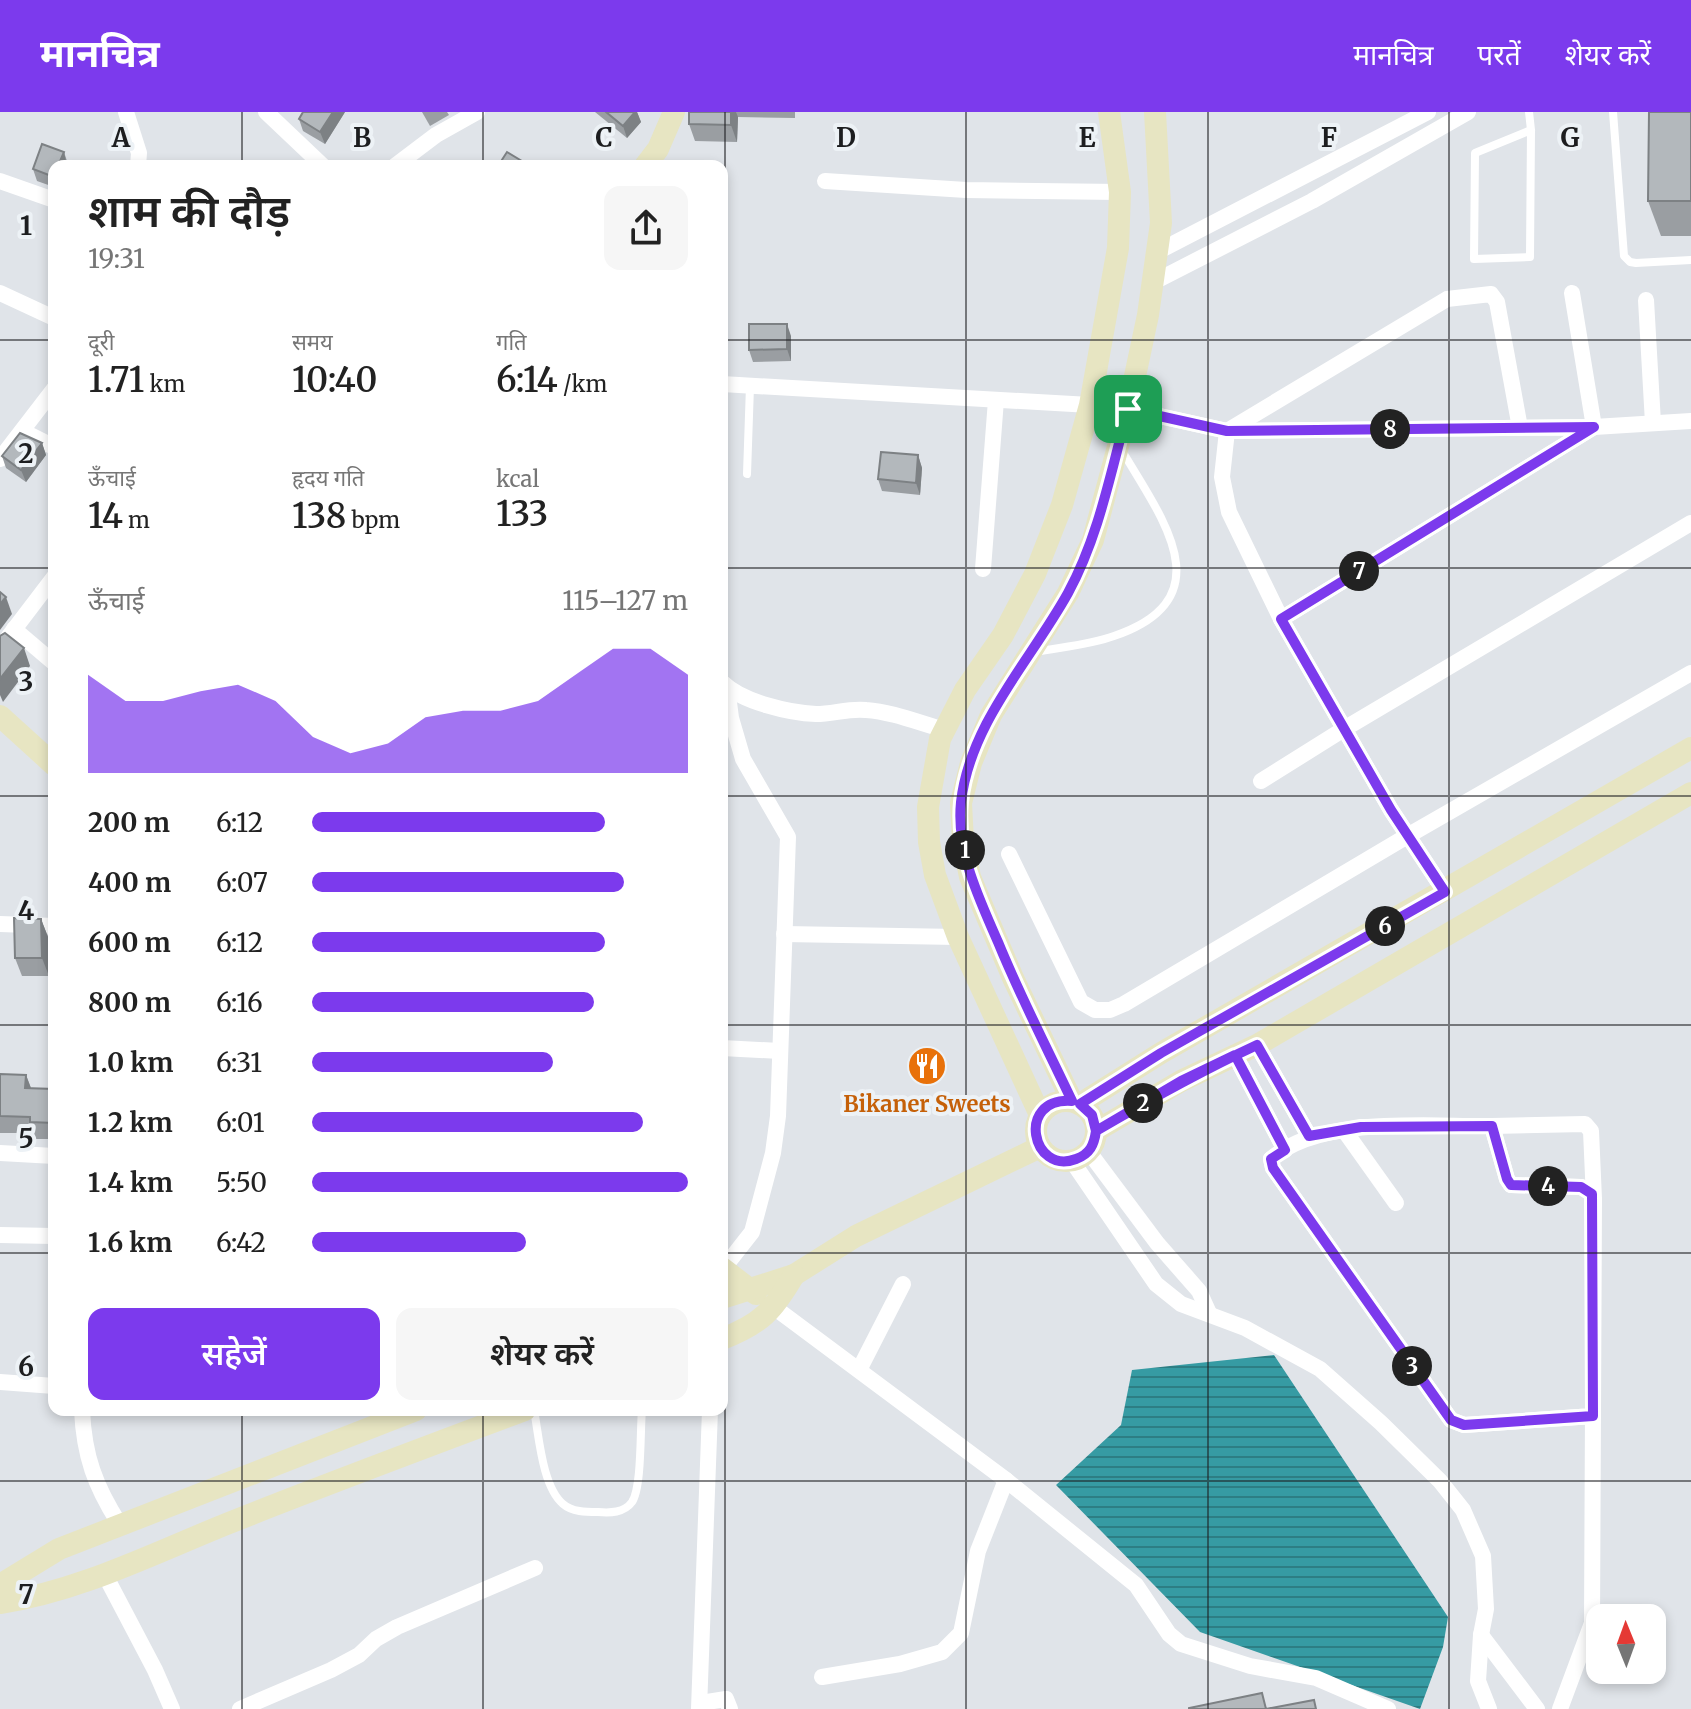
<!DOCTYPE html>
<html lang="hi">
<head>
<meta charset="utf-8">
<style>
  :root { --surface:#fff; --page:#f6f6f6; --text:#222; --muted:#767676; --accent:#7c3aed }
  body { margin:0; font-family:Merriweather,"Noto Sans Devanagari",serif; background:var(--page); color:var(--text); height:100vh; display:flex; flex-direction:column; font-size:30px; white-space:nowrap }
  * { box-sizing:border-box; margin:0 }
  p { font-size:26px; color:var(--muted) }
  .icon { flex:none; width:44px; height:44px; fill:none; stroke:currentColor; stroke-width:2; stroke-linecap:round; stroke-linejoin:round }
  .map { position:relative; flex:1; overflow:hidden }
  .details { position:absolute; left:48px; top:48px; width:680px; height:1256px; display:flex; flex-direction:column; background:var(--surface); border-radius:16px; box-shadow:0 4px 12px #0003 }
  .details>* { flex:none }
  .needle { width:52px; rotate:359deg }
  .buttons { position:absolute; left:1586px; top:1492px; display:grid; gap:16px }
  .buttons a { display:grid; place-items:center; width:80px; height:80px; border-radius:16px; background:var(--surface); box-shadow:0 4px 12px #0003; font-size:40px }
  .pin { position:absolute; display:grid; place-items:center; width:68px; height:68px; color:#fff; margin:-34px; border-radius:16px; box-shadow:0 4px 12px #0006 }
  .km { position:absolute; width:40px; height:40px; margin:-20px; border-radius:50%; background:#222; color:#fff; font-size:22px; line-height:40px; text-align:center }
  .round { display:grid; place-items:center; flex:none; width:84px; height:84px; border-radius:16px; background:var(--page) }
  .head { display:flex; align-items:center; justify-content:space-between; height:136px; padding:0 40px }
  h1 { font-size:44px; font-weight:600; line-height:60px }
  .figures { display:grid; grid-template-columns:repeat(3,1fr); gap:12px; height:136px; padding:8px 40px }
  .figures div { display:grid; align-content:center }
  .figures b { font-size:34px; font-weight:600 }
  .figures small { font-size:22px; font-weight:400 }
  .figures p { font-size:22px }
  .chart { height:224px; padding:16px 40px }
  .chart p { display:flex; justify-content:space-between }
  .chart svg { width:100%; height:144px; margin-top:8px; fill:var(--accent); opacity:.7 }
  .primary-button { display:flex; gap:16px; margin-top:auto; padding:16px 40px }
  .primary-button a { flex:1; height:92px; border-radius:16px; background:var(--accent); color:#fff; font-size:32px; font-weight:600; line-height:92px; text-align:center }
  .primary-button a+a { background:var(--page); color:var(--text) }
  ul { padding:0 40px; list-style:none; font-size:26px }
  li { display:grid; grid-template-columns:128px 96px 1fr; align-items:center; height:60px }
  li i { height:20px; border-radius:10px; background:var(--accent) }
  header { display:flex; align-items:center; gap:48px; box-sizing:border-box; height:112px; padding:0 40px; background:var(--accent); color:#fff }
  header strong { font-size:38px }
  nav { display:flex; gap:44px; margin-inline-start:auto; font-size:28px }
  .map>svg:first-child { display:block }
  .water { fill:url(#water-rules) }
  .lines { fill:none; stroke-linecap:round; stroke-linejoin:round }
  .lane { stroke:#fff; stroke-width:8 }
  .street { stroke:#fff; stroke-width:16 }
  .secondary { stroke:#e7e5c2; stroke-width:22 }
  .wall { fill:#9a9ea2 }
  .shaded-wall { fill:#7d8184 }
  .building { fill:#b3b8bc; stroke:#7d8184; stroke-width:2 }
  .route-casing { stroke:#fff; stroke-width:16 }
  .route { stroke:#7c3aed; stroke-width:10 }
  .grid { fill:none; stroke:#1d1e20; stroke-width:2; stroke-opacity:0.55 }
  .labels { text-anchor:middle; stroke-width:8; stroke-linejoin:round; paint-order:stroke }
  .food-label { font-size:22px; font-weight:bold; fill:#c56008; stroke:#edf2f6 }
  .grid-label { font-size:26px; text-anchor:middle; font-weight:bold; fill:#1d1e20; stroke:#edf2f6; stroke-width:8; stroke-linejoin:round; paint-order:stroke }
</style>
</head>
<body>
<header>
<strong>मानचित्र</strong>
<nav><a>मानचित्र</a><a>परतें</a><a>शेयर करें</a></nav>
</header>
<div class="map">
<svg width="1691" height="1597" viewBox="0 0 1691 1597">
  <defs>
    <pattern id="water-rules" width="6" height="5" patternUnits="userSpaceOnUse" patternTransform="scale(2)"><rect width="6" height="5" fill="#369ba3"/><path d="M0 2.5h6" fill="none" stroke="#2d7e84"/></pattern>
  </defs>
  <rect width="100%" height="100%" fill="#e0e4e9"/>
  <!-- water -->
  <polygon class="water" points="1274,1243 1448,1505 1443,1535 1420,1597 1200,1520 1056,1373 1121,1313 1132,1258"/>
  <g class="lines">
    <!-- lane -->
    <g class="lane">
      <polyline points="1529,0 1531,18 1530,145 1474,147 1475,41 1531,18"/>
      <polyline points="1613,0 1624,144 1630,150 1636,151 1691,148"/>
      <polyline points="747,362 750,274"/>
      <path d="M1035,540C1061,535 1089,533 1114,524C1226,486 1161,405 1121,337"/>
      <path d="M534,1298C539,1324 542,1374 563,1392C572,1400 586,1400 598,1400C610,1401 624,1401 632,1390C642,1375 640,1318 642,1298"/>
    </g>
    <!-- street -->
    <g class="street">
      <polyline points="126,0 139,41 138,54"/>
      <polyline points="266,0 323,54"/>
      <polyline points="395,54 436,23 477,0"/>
      <polyline points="0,69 54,88"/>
      <polyline points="825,69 966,78 1120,80"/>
      <polyline points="1157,140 1428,0"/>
      <polyline points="1152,171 1312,89 1468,0"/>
      <polyline points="0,181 54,206"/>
      <polyline points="1646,188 1653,311"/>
      <polyline points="722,272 1090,293 1128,297 1227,319 1594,315 1691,309"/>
      <polyline points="22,319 54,335"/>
      <polyline points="0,347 54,277"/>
      <polyline points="983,457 996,288"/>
      <polyline points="1281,507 1594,315 1572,181"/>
      <polyline points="14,517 54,551"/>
      <polyline points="0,536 54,465"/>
      <path d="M723,571C742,590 790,601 816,602C833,602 849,596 866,598C893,600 919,611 945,618"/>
      <polyline points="1261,669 1344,617 1691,411"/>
      <polyline points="1009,742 1081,890 1095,898 1110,898 1124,892 1409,723 1691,561"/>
      <polyline points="1445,780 1391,698 1281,507 1229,400 1222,365 1227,319 1447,187 1491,182 1497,190 1520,316"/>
      <polyline points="0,812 54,814"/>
      <polyline points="784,822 958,825"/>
      <polyline points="1257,933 1309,1024"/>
      <polyline points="722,936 780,939"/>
      <polyline points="1235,943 1285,1038"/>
      <polyline points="1492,1014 1585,1012 1591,1019 1594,1087"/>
      <polyline points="1344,1018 1396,1091"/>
      <polyline points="1089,1040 1157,1131 1199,1179 1209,1201"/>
      <polyline points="0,1041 54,1044"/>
      <polyline points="1072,1049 1156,1172 1181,1192 1245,1216 1320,1257 1381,1311 1440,1369 1463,1398 1483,1444 1486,1497 1481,1523 1478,1569 1489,1597"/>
      <polyline points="0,1123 54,1124"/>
      <polyline points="723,1157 752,1120 773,1041 778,1004 788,725 743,647 731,606 727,575"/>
      <polyline points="775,1196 1006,1368 1136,1473 1169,1522 1181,1532 1250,1554 1316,1566 1388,1597"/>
      <polyline points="859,1258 903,1172"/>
      <polyline points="0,1270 54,1274"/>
      <path d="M82,1298C84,1344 95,1374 120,1413"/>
      <polyline points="104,1461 155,1558 172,1597"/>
      <polyline points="1481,1523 1537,1597"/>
      <polyline points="822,1565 900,1552 942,1540 961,1521 978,1439 1006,1368"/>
      <polyline points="701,1591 726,1587 730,1597"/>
      <polyline points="240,1597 331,1558 359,1543 376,1527 397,1515 535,1456"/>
      <polyline points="699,1597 710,1298"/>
      <path d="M1560,1597L1592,1511L1594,1088L1588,1077L1581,1075L1511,1073L1507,1067L1492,1014C1429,1015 1321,1003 1271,1047L1273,1056L1451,1308L1464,1313L1593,1304"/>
    </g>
    <!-- secondary -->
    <g class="secondary">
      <polyline points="645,54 658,37 674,0"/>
      <polyline points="0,604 54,653"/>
      <circle cx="1066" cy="1019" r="30"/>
      <polyline points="1072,989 1013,866 970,765 963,729 961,691 971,651 991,603 1068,481 1093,428 1128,297 1148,203 1161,111 1155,0"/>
      <polyline points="1080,992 1161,941 1691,636"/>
      <polyline points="1040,1003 958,825 935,763 929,730 928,695 940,627 965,578 1003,523 1035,462 1062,393 1090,293 1118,136 1120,80 1109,0"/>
      <polyline points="1096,1019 1181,969 1257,933 1691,681"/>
      <polyline points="722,1156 756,1182"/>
      <polyline points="722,1186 794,1163 856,1124 1040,1035"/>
      <path d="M722,1227C761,1212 773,1199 794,1163"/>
      <polyline points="0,1473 59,1437 416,1298"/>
      <path d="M0,1491C80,1479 154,1441 229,1411C327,1372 426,1335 525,1298"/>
    </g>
  </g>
  <!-- wall -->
  <g class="wall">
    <polygon points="345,0 325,32 303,19 299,7"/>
    <polygon points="422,0 447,0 449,3 430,14"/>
    <polygon points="595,0 637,0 641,10 627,26"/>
    <polygon points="689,0 795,0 795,6 738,5 737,30 695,29 689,12"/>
    <polygon points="1691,0 1691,124 1661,124 1648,89"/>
    <polygon points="64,40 68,52 67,54 54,54 54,75 37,69 33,57"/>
    <polygon points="722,191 726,202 728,236 722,236"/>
    <polygon points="791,224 791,249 753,250 749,238"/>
    <polygon points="42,331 46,343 26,370 6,356 2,344"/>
    <polygon points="918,343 922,356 920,383 882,379 878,367"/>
    <polygon points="41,807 48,825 49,864 22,864 15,846"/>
    <polygon points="0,962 26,963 31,976 54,977 54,1027 36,1027 34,1021 0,1021"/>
  </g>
  <!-- shaded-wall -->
  <g class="shaded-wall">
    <polygon points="333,0 345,0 325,32 320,20"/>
    <polygon points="635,0 637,0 641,10 627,26 623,14"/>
    <polygon points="731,0 736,0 738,5 737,30 731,13"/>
    <polygon points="64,40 67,54 58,54"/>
    <polygon points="722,191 726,202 728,236 723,223"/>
    <polygon points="787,212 791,224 791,249 787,237"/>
    <polygon points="42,331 46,343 26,370 21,358"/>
    <polygon points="918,343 922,356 920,383 916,371"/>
    <polygon points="6,485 12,502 0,518 0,492"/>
    <polygon points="24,536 30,554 3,590 0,583 0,567"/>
    <polygon points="41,807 48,825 49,864 42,846"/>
    <polygon points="26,963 32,979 25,976"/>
  </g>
  <!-- building -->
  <g class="building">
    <polygon points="303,0 333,0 320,20 299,7"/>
    <polygon points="606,0 635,0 623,14"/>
    <polygon points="689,0 731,0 731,13 689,12"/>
    <polygon points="1649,0 1691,0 1691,89 1648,89"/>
    <polygon points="42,32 64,40 58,54 54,54 54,65 33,57"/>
    <polygon points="507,40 530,54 498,54"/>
    <polygon points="749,212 787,212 787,237 749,238"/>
    <polygon points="20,321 42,331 21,358 2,344"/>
    <polygon points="881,340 918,343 916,371 878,367"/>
    <polygon points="0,480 6,485 0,492"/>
    <polygon points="5,521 24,536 0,567 0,524"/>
    <polygon points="14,806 41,807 42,846 15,846"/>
    <polygon points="0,962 26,963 25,976 54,977 54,1011 30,1010 30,1005 0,1004"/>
    <polygon points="1262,1581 1266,1597 1314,1588 1316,1597 1189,1597 1189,1596"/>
  </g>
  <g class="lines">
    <defs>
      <path id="route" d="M1128,297C1111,359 1099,424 1068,481C1031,548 970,611 961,690C956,740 979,786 998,830C1020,884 1047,936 1072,989C1015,985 1032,1064 1076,1047C1090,1042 1094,1033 1096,1019L1181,969L1235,943L1285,1038L1271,1047L1273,1056L1451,1308L1464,1313L1593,1304L1592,1082L1581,1075L1511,1073L1507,1067L1492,1014L1361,1015L1309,1024L1257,933C1201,959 1149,988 1096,1019L1092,1003L1080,992L1161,941L1445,780L1391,698L1281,507L1594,315L1227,319L1128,297"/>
    </defs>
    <!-- route casing -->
    <use href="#route" class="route-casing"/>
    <!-- route -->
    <use href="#route" class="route"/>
  </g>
  <!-- grid -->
  <path class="grid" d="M242,0V54M483,0V54M725,0V1597M966,0V1597M1208,0V1597M1449,0V1597M0,228H54M722,228H1691M0,456H54M722,456H1691M0,684H54M722,684H1691M0,913H54M722,913H1691M0,1141H54M722,1141H1691M242,1298V1597M483,1298V1597M0,1369H1691"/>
  <!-- icons -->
  <defs>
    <symbol id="restaurant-disc" viewBox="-11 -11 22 22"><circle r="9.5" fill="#e8710a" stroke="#edf2f6"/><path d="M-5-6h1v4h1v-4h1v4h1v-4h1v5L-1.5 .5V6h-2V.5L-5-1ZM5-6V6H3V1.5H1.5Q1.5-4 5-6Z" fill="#fff"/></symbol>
  </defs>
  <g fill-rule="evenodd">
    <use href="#restaurant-disc" x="905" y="932" width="44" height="44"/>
  </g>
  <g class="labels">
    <!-- food labels -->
    <g class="food-label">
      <text x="927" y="1000">Bikaner Sweets</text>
    </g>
  </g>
  <g class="grid-label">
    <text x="121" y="35">A</text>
    <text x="362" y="35">B</text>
    <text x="604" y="35">C</text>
    <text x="846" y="35">D</text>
    <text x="1087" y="35">E</text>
    <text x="1329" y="35">F</text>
    <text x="1570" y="35">G</text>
    <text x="26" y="123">1</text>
    <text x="26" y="351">2</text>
    <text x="26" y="579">3</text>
    <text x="26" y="808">4</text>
    <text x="26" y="1036">5</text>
    <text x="26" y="1264">6</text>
    <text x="26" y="1492">7</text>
  </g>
</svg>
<div class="buttons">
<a><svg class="needle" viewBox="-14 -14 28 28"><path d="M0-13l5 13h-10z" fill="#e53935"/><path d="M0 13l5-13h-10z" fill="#767676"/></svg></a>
</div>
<div class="pin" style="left:1128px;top:297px;background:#1e9e55"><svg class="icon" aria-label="arrive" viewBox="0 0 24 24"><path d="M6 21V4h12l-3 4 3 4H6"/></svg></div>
<b class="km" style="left:965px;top:738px">1</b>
<b class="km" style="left:1143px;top:991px">2</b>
<b class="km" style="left:1412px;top:1254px">3</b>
<b class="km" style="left:1548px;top:1074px">4</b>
<b class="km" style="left:1385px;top:814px">6</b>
<b class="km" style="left:1359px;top:459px">7</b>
<b class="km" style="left:1390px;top:317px">8</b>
<section class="details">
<div class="head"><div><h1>शाम की दौड़</h1><p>19:31</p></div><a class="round"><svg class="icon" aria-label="share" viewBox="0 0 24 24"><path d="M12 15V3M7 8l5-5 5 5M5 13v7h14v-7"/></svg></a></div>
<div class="figures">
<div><p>दूरी</p><b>1.71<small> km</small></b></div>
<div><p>समय</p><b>10:40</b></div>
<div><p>गति</p><b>6:14<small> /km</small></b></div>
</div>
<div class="figures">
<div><p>ऊँचाई</p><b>14<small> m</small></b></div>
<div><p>हृदय गति</p><b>138<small> bpm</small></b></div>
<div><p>kcal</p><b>133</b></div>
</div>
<div class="chart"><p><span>ऊँचाई</span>115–127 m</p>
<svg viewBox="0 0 160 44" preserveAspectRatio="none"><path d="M0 44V14L10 22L20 22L30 19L40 17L50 22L60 33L70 38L80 35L90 27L100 25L110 25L120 22L130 14L140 6L150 6L160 14V44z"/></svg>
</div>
<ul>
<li><b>200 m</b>6:12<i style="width:78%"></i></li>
<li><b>400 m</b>6:07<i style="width:83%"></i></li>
<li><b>600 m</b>6:12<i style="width:78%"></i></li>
<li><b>800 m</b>6:16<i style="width:75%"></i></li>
<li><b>1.0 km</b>6:31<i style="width:64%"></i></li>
<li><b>1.2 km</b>6:01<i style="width:88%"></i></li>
<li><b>1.4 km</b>5:50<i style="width:100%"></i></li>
<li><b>1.6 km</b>6:42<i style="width:57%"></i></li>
</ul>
<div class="primary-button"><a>सहेजें</a><a>शेयर करें</a></div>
</section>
</div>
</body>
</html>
